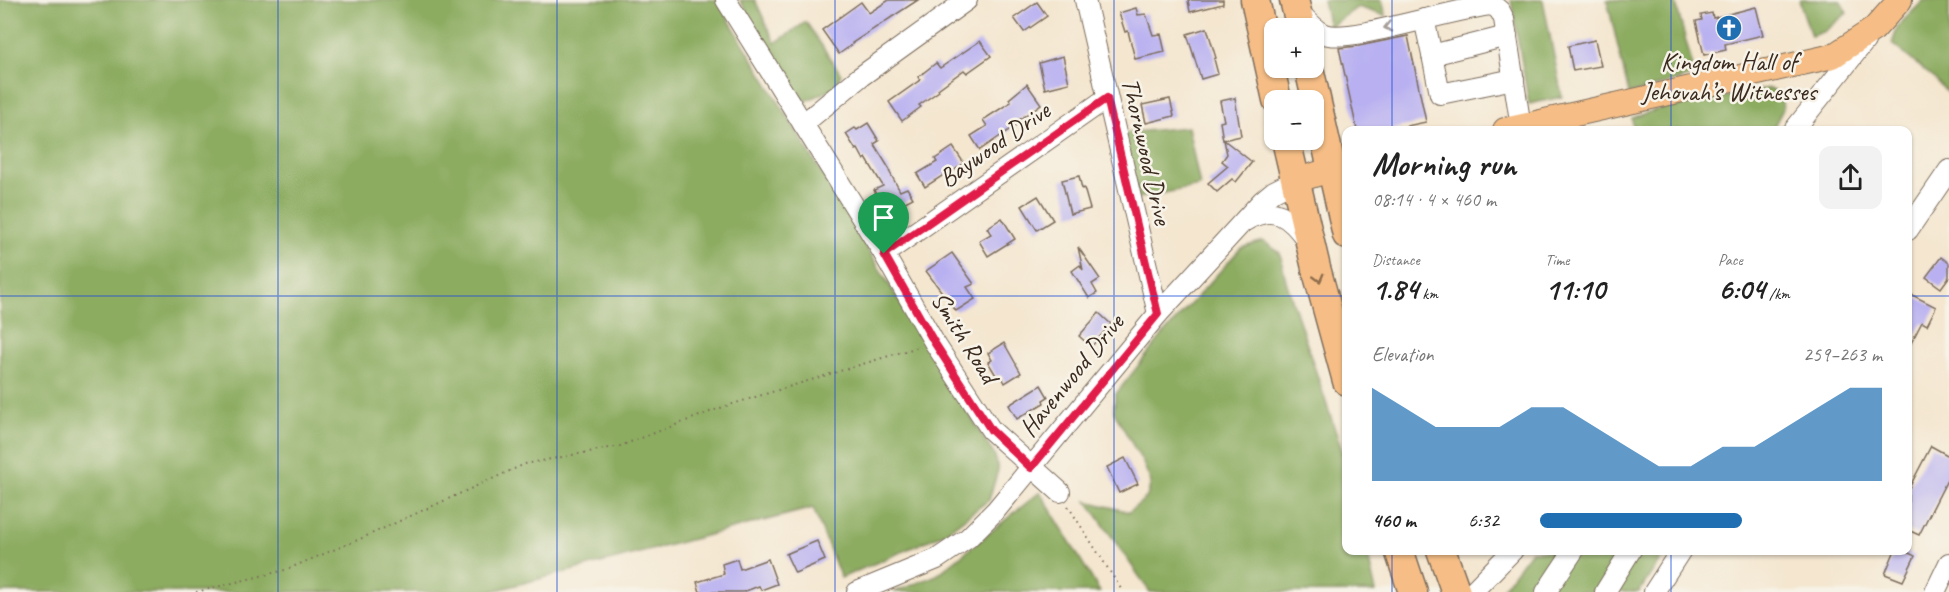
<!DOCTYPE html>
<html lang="en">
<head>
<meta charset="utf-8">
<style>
  :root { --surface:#fff; --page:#f2f2f2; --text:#222; --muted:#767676; --accent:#1f6fb2 }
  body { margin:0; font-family:Caveat,sans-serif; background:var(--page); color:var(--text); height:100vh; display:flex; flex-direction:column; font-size:22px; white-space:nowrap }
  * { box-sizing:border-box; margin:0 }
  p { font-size:20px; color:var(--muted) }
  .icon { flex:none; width:33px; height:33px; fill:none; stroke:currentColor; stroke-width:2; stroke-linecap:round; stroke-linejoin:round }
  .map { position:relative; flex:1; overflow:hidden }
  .sheet { position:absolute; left:1342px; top:126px; width:570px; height:429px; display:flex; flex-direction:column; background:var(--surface); border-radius:12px; box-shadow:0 2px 4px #0004 }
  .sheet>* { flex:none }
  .controls { position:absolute; left:1264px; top:18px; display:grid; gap:12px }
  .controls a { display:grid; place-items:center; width:60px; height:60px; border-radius:12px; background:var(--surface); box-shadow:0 2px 4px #0004; font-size:30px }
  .pin { position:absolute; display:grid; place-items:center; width:51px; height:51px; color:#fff; margin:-62px -26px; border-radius:50% 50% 50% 0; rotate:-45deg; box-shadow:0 0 6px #0007 }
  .pin .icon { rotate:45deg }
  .round { display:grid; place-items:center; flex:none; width:63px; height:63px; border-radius:12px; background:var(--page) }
  .headline { display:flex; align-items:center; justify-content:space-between; height:102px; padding:0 30px }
  h1 { font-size:33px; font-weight:600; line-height:45px }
  .metrics { display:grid; grid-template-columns:repeat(3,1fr); gap:9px; height:102px; padding:6px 30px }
  .metrics div { display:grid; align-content:center }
  .metrics b { font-size:30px; font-weight:600 }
  .metrics small { font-size:16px; font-weight:400 }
  .metrics p { font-size:16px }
  .chart { height:168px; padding:12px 30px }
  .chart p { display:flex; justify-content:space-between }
  .chart svg { width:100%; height:108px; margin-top:6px; fill:var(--accent); opacity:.7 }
  ul { padding:0 30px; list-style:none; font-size:20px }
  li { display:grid; grid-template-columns:96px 72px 1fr; align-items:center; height:45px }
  li i { height:15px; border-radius:8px; background:var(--accent) }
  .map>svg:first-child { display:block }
  .forest { fill:#8cac60; stroke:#646b3f; stroke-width:1.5 }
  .building { fill:#b8b0f1 }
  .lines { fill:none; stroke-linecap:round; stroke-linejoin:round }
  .minor-casing { stroke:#7c6c5c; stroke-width:22 }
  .major-casing { stroke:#7c6c5c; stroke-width:26 }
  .highway-casing { stroke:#7c6c5c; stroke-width:31 }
  .path { stroke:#7c6c5c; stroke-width:2; stroke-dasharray:1.5 4.5; stroke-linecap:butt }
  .minor { stroke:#fff; stroke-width:20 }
  .major { stroke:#f6be86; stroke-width:24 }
  .highway { stroke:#f6be86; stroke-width:28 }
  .oneway { stroke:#a79f9a }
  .oneway2 { stroke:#8f6d4d }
  .route-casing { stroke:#fff; stroke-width:12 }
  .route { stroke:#e11d48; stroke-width:8 }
  .grid { fill:none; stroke:#1d4ed8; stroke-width:1.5; stroke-opacity:0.55 }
  .labels { text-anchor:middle; stroke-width:5; stroke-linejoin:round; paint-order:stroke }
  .poi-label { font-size:26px; fill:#3b2a1e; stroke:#f7f3e8 }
  .street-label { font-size:26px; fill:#3b2a1e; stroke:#f7f3e8 }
</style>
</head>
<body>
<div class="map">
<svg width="1949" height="592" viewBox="0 0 1949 592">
  <rect width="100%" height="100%" fill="#f7f3e8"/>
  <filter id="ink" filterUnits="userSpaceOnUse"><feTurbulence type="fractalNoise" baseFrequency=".0167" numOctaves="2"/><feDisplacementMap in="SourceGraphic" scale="12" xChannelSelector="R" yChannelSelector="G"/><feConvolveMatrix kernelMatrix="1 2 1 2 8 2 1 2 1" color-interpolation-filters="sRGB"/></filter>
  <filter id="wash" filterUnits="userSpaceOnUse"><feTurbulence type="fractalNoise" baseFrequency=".008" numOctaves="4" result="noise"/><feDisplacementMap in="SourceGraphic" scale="24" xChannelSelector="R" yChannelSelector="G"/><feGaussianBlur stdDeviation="1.35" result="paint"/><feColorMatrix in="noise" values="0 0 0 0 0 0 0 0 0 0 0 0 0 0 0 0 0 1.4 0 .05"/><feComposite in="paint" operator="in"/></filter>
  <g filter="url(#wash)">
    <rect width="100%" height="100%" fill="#f4e6cf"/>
    <!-- forest -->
    <g class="forest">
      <polygon points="0,0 717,0 879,268 995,456 998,470 989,500 943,534 841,578 813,508 489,592 0,592"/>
      <polygon points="740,0 755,0 775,43 806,22 841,74 835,88 806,101 793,94"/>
      <polygon points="1323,0 1382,0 1386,16 1358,7 1329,27"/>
      <polygon points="1511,0 1543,0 1562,97 1529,104"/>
      <polygon points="1607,0 1675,0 1695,75 1629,94"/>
      <polygon points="1799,0 1840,0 1847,13 1825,31 1811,36"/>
      <polygon points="1924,0 1949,0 1949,95 1935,79 1892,44 1898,26"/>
      <polygon points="1770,88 1781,94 1783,109 1772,130 1633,130 1632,118 1655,110"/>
      <polygon points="1188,127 1200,186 1139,198 1123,133"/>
      <polygon points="1263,241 1280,253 1286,281 1347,466 1347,550 1367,551 1376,592 1150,592 1087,501 1129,512 1147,497 1151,482 1143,463 1114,412 1115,395 1161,337 1241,248"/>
      <polygon points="1040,492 1100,592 894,592 937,575"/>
      <polygon points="1531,551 1666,551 1639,592 1500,592"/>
    </g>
    <g id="blocks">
      <!-- building -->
      <g class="building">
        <polygon points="889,0 918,0 852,43 853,44 839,54 822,30 861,2 869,13"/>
        <polygon points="1188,0 1223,0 1223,4 1190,12"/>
        <polygon points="1037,2 1047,16 1024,32 1014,18"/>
        <polygon points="1756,7 1763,35 1725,44 1726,50 1704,55 1696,21 1702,20 1701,15 1712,13 1713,18"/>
        <polygon points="1136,8 1138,15 1146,14 1153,35 1161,34 1165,52 1135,59 1128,31 1125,32 1119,13"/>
        <polygon points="1207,28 1216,58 1214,59 1218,74 1201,79 1187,34"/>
        <polygon points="1408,36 1426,122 1388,130 1357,130 1339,48 1359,46"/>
        <polygon points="1595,40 1601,66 1573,71 1568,46"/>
        <polygon points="980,41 991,56 967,73 964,70 938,89 939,91 919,105 921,107 902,121 889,102 920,80 918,77 936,63 940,68"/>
        <polygon points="1063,56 1069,83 1045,89 1039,63"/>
        <polygon points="1027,84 1041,104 1013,124 1015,126 980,150 971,136 987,126 983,120 1011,102 1009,99"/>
        <polygon points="1235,98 1241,136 1223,140 1220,122 1224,121 1220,101"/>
        <polygon points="1170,99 1174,116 1146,123 1142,105"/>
        <polygon points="868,123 879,141 874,144 890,170 889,171 900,191 907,188 913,198 892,209 887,200 881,204 874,190 883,186 866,158 864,160 858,149 856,150 846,134 855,128 857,130"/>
        <polygon points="1224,140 1252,162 1236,182 1232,179 1217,192 1208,183 1228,166 1222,161 1227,154"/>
        <polygon points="953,147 964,163 946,176 945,174 925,187 917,174 937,162 935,159"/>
        <polygon points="1079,176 1082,189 1084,188 1090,209 1070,214 1062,180"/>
        <polygon points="1038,196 1053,220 1037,230 1022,206"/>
        <polygon points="1002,218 1015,239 988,256 979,241 991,234 987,228"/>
        <polygon points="1078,247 1100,279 1092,284 1097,293 1089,298 1072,271 1080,265 1083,270"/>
        <polygon points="952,253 974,284 967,287 975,299 956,311 926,271"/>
        <polygon points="1941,257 1949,263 1949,277 1941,288 1926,277"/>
        <polygon points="1908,293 1936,307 1927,325 1922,322 1908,349"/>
        <polygon points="1099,313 1111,324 1091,347 1079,336"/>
        <polygon points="1004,343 1021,373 1005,383 1001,375 997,377 988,362 992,360 988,353"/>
        <polygon points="1041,385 1048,397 1043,400 1044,403 1017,419 1009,405"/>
        <polygon points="1931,446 1949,456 1949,476 1919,535 1908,530 1908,490"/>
        <polygon points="1125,458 1138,484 1119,493 1107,467"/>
        <polygon points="817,541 825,560 795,573 786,554"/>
        <polygon points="1895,550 1903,550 1915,556 1903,581 1885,574"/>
        <polygon points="737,559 740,569 768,559 777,584 761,590 759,586 743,592 700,592 697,582 724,574 722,564"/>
      </g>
    </g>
  </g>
  <g filter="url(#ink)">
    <use href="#blocks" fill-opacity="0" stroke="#7c6c5c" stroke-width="1.5"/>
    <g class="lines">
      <defs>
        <g id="minor">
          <polyline points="726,0 884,254 934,342 991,430 1060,492"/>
          <polyline points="1085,0 1158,314"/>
          <path d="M1297,10C1305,18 1315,30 1325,34C1349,44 1458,7 1493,5L1500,11L1504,19L1521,127"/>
          <polyline points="1424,19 1432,55"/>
          <polyline points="1507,36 1432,55 1440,94 1514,79"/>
          <polyline points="803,124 860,77 967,0"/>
          <polyline points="1794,130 1865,41"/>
          <path d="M1245,221C1274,203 1291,217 1307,241"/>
          <polyline points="1908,230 1949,170"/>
          <polyline points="884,254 1107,98"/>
          <polyline points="857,592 937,559 968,538 996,510 1158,314 1262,201 1274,191 1294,181"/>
          <polyline points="1472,592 1513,550"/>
          <polyline points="1546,592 1574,550"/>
          <polyline points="1605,592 1631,550"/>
          <polyline points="1654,592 1681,550"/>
          <polyline points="1935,592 1949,563"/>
        </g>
        <g id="major">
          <polyline points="1505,130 1833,56 1874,29 1900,0"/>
          <polyline points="1294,181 1347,165"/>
        </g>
        <g id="highway">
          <polyline points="1255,0 1277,100"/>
          <polyline points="1294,0 1301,28"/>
          <polyline points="1309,68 1347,235"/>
          <polyline points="1286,140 1316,268 1347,381"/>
          <polyline points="1399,550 1413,592"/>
          <polyline points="1441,550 1456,592"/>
        </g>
      </defs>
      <!-- minor casing -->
      <use href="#minor" class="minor-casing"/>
      <!-- major casing -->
      <use href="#major" class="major-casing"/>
      <!-- highway casing -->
      <use href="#highway" class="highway-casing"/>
      <!-- path -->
      <g class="path">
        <polyline points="1068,506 1123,592"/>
        <polyline points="196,592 285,570 360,539 525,464 620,446 723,407 918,347"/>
      </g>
      <!-- minor -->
      <use href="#minor" class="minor"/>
      <!-- major -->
      <use href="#major" class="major"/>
      <!-- highway -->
      <use href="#highway" class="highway"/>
    </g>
    <!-- one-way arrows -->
    <defs><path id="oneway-chevron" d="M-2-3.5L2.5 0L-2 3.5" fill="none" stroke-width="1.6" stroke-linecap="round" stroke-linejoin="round" transform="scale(1.5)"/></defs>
    <use class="oneway" href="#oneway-chevron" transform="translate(1388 27) rotate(167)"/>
    <use class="oneway2" href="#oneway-chevron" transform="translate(1319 278) rotate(75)"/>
  </g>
  <g class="lines" filter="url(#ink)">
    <defs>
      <polygon id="route" points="1107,98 1158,314 1031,468 991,430 934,342 884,254"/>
    </defs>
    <!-- route casing -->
    <use href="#route" class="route-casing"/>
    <!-- route -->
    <use href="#route" class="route"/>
  </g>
  <!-- grid -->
  <path class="grid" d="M278,0V592M557,0V592M835,0V592M1114,0V592M1392,0V130M1671,0V130M0,296H1347M1908,296H1949M1392,550V592M1671,550V592"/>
  <!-- icons -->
  <defs>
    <symbol id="church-disc" viewBox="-11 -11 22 22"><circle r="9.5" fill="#1f6fb2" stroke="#f7f3e8"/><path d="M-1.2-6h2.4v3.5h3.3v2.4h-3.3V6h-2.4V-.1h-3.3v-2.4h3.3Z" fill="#fff"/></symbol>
  </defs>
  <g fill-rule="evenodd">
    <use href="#church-disc" x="1714" y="13" width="30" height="30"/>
  </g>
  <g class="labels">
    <!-- poi labels -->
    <g class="poi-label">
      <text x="1729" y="70">Kingdom Hall of<tspan x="1729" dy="30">Jehovah’s Witnesses</tspan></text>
    </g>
    <!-- street labels -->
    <g class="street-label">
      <text transform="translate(994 144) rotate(-35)" y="9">Baywood Drive</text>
      <text transform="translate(1147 151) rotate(77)" y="9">Thornwood Drive</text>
      <text transform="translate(965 337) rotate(58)" y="9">Smith Road</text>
      <text transform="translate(1071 375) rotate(-51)" y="9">Havenwood Drive</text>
    </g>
  </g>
</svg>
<div class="controls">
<a>+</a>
<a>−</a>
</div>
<div class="pin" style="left:884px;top:254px;background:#1e9e55"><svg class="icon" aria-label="arrive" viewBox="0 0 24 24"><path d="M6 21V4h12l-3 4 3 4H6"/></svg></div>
<section class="sheet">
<div class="headline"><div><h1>Morning run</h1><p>08:14 · 4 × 460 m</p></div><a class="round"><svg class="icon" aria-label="share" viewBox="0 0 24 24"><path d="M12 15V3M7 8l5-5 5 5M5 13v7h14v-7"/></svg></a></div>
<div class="metrics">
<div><p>Distance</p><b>1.84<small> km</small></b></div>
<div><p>Time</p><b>11:10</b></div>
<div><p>Pace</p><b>6:04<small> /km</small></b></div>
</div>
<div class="chart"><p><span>Elevation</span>259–263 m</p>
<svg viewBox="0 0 160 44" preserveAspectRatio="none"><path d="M0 44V6L10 14L20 22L30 22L40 22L50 14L60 14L70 22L80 30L90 38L100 38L110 30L120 30L130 22L140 14L150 6L160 6V44z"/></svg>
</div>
<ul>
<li><b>460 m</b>6:32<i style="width:59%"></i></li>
</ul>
</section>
</div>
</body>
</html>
